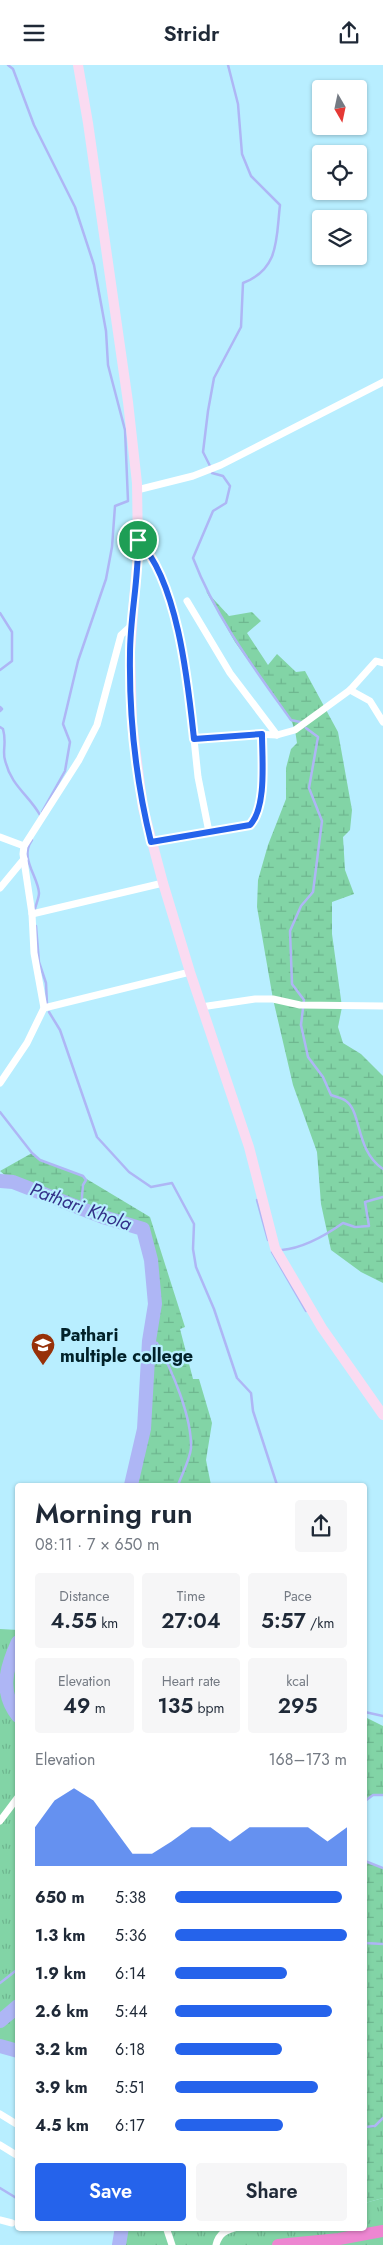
<!DOCTYPE html>
<html lang="en">
<head>
<meta charset="utf-8">
<style>
  :root { --surface:#fff; --page:#f6f6f7; --text:#1f2937; --muted:#747a83; --accent:#2563eb }
  body { margin:0; font-family:Jost,sans-serif; background:var(--page); color:var(--text); height:100vh; display:flex; flex-direction:column; font-size:19px; white-space:nowrap }
  * { box-sizing:border-box; margin:0 }
  p { font-size:16px; color:var(--muted) }
  .icon { flex:none; width:28px; height:28px; fill:none; stroke:currentColor; stroke-width:2; stroke-linecap:round; stroke-linejoin:round }
  .map { position:relative; flex:1; overflow:hidden }
  .side { position:absolute; left:15px; top:1418px; width:352px; height:748px; display:flex; flex-direction:column; background:var(--surface); border-radius:5px; box-shadow:0 1px 4px #0004 }
  .side>* { flex:none }
  .needle { width:32px; rotate:171deg }
  .tools { position:absolute; left:312px; top:15px; display:grid; gap:10px }
  .tools a { display:grid; place-items:center; width:55px; height:55px; border-radius:5px; background:var(--surface); box-shadow:0 1px 4px #0004; font-size:25px }
  .pin { position:absolute; display:grid; place-items:center; width:42px; height:42px; color:#fff; margin:-21px; border:2px solid #fff; border-radius:50%; box-shadow:0 1px 5px #0007 }
  .round { display:grid; place-items:center; flex:none; width:52px; height:52px; border-radius:5px; background:var(--page) }
  .headline { display:flex; align-items:center; justify-content:space-between; height:85px; padding:0 20px }
  h1 { font-size:28px; font-weight:600; line-height:38px }
  .metrics { display:grid; grid-template-columns:repeat(3,1fr); gap:8px; height:85px; padding:5px 20px }
  .metrics div { display:grid; align-content:center; border-radius:5px; background:var(--page); text-align:center }
  .metrics b { font-size:21px; font-weight:600 }
  .metrics small { font-size:14px; font-weight:400 }
  .metrics p { font-size:14px }
  .chart { height:140px; padding:10px 20px }
  .chart p { display:flex; justify-content:space-between }
  .chart svg { width:100%; height:90px; margin-top:5px; fill:var(--accent); opacity:.7 }
  .action { display:flex; gap:10px; margin-top:auto; padding:10px 20px }
  .action a { flex:1; height:58px; border-radius:5px; background:var(--accent); color:#fff; font-size:20px; font-weight:600; line-height:58px; text-align:center }
  .action a+a { background:var(--page); color:var(--text) }
  ul { padding:0 20px; list-style:none; font-size:16px }
  li { display:grid; grid-template-columns:80px 60px 1fr; align-items:center; height:38px }
  li i { height:12px; border-radius:6px; background:var(--accent) }
  header { display:flex; justify-content:space-between; align-items:center; height:65px; padding:0 20px; background:var(--surface); font-size:22px; font-weight:600 }
  .map>svg:first-child { display:block }
  .grass { fill:url(#grass-tufts) }
  .wetland { fill:url(#wetland-marsh) }
  .lines { fill:none; stroke-linecap:round; stroke-linejoin:round }
  .stream { stroke:#aeb6f5; stroke-width:2.5 }
  .river { stroke:#aeb6f5; stroke-width:14 }
  .street { stroke:#fff; stroke-width:7 }
  .secondary { stroke:#fadbf1; stroke-width:10 }
  .highway { stroke:#ed86d1; stroke-width:12 }
  .route-casing { stroke:#fff; stroke-width:10 }
  .route { stroke:#2563eb; stroke-width:6 }
  .labels { text-anchor:middle; stroke-width:4.5; stroke-linejoin:round; paint-order:stroke }
  .poi-label { font-size:18px; font-weight:bold; fill:#012129; stroke:#b8eeff; text-anchor:start }
  .water-label { font-size:19px; font-style:italic; fill:#333089; stroke:#b8eeff }
</style>
</head>
<body>
<header><svg class="icon" aria-label="menu" viewBox="0 0 24 24"><path d="M4 6h16M4 12h16M4 18h16"/></svg>Stridr<svg class="icon" aria-label="share" viewBox="0 0 24 24"><path d="M12 15V3M7 8l5-5 5 5M5 13v7h14v-7"/></svg></header>
<div class="map">
<svg width="383" height="2180" viewBox="0 0 383 2180">
  <defs>
    <pattern id="grass-tufts" width="24" height="20" patternUnits="userSpaceOnUse" patternTransform="scale(1.25)"><rect width="24" height="20" fill="#82d4a6"/><path d="M3 7l-1-3M5 7V3M7 7l1-3M15 17l-1-3M17 17v-4M19 17l1-3" fill="none" stroke="#6eb68f"/></pattern>
    <pattern id="wetland-marsh" width="20" height="14" patternUnits="userSpaceOnUse" patternTransform="scale(1.25)"><rect width="20" height="14" fill="#82d4a6"/><path d="M1 5h8M5 5V1M11 12h8M15 12V8" fill="none" stroke="#6eb68f"/></pattern>
  </defs>
  <rect width="100%" height="100%" fill="#b8eeff"/>
  <!-- grass -->
  <g class="grass">
    <polygon points="0,1564 18,1565 17,1986 0,1981"/>
    <polygon points="383,2133 383,2180 119,2180 122,2163 219,2162 225,2167 239,2162 365,2162 365,2138"/>
  </g>
  <!-- wetland -->
  <g class="wetland">
    <polygon points="206,526 229,551 252,547 261,556 247,568 268,600 277,589 296,607 305,606 338,667 352,745 350,765 343,772 345,805 354,829 332,837 332,869 342,942 338,962 343,978 361,989 383,1011 383,1218 361,1207 331,1185 321,1139 317,1087 293,1020 273,934 257,842 258,815 268,780 286,734 286,703 291,684 297,678 295,665 291,655 235,577"/>
    <polygon points="32,1088 40,1095 80,1110 150,1152 185,1262 180,1264 193,1314 199,1314 212,1358 206,1395 211,1420 131,1420 144,1364 149,1276 155,1239 151,1195 143,1164 103,1152 13,1117 0,1106"/>
    <polygon points="365,1652 383,1661 383,1730 373,1730 365,1736"/>
    <polygon points="365,1796 383,1803 383,2133 365,2138"/>
  </g>
  <g class="lines">
    <!-- stream -->
    <g class="stream">
      <polyline points="8,0 13,4 34,60 75,142 94,200 106,266 108,300 125,365 128,436 115,441 112,482 106,514 78,596 63,659 70,677 65,706 42,747"/>
      <path d="M210,401L203,387L208,346L214,313L241,262L243,218C280,204 276,173 280,140L251,111L242,89L238,39L228,0"/>
      <path d="M212,408L223,411L230,421L226,438L213,446L193,493C216,553 254,603 291,655L300,657"/>
      <polyline points="0,548 12,567 12,596 0,605"/>
      <polyline points="0,642 2,644 0,646"/>
      <path d="M0,662L3,664C7,678 2,686 5,695C11,721 29,730 40,750"/>
      <path d="M306,663L318,672L309,723L322,756L313,827L301,841L290,866L292,919L304,935L301,960L308,992L323,1012L331,1030C336,1032 342,1033 346,1036C362,1047 355,1085 383,1104"/>
      <path d="M32,775C19,793 38,811 39,828C39,833 36,839 35,844"/>
      <polyline points="36,861 39,897 46,918 47,939"/>
      <polyline points="49,947 60,965 97,1072 129,1107 151,1122 172,1118 194,1159 193,1184 196,1202 214,1244 237,1313 251,1328 253,1346 277,1420"/>
      <polyline points="0,1047 32,1088 40,1095 83,1111 86,1115 83,1120 81,1143"/>
      <polyline points="257,1135 268,1175"/>
      <path d="M282,1185C303,1183 326,1170 343,1158L355,1162L369,1161L365,1137L383,1132"/>
      <polyline points="272,1187 306,1246"/>
      <path d="M149,1276L157,1278C172,1305 192,1352 191,1383C190,1394 182,1409 178,1420"/>
      <polyline points="365,1647 383,1651"/>
      <polyline points="365,1736 373,1730 383,1730"/>
      <polyline points="365,1796 383,1803"/>
      <polyline points="365,1878 383,1879"/>
      <polyline points="0,1918 18,1904"/>
      <polyline points="365,2062 375,2061 383,2053"/>
      <polyline points="0,2123 18,2134"/>
    </g>
    <!-- river -->
    <g class="river">
      <polyline points="0,1116 13,1117 103,1152 143,1164 151,1195 155,1239 149,1276 144,1364 131,1420"/>
      <path d="M18,1577C5,1605 0,1628 18,1651"/>
      <polyline points="0,1956 18,1941"/>
      <polyline points="0,1981 18,1986"/>
      <polyline points="119,2180 122,2162"/>
    </g>
    <!-- street -->
    <g class="street">
      <polyline points="137,425 193,411 221,400 383,317"/>
      <path d="M138,475C178,516 188,619 194,674L254,669L277,670L295,665L350,625L376,596L383,598"/>
      <polyline points="187,536 230,608 277,670"/>
      <polyline points="350,625 370,636 383,657"/>
      <polyline points="194,674 198,712 209,767"/>
      <polyline points="0,772 24,781"/>
      <path d="M151,778L249,760C267,742 262,694 262,669"/>
      <polyline points="0,823 24,794"/>
      <polyline points="32,849 163,818"/>
      <polyline points="201,942 255,934 273,934 300,940 383,941"/>
      <polyline points="44,943 190,907"/>
      <polyline points="0,1018 27,978 44,943 34,888 32,849 23,789 24,781 79,695 97,660 121,570 132,560"/>
      <polyline points="0,1756 18,1732"/>
      <polyline points="0,2049 18,2060"/>
      <polyline points="0,2080 18,2091"/>
      <polyline points="0,2155 12,2158"/>
      <polyline points="166,2162 172,2180"/>
      <path d="M216,2180C219,2168 226,2165 237,2162"/>
    </g>
    <!-- secondary -->
    <polyline class="secondary" points="78,0 88,58 128,337 137,418 138,486 130,587 132,659 143,743 163,818 190,907 249,1082 275,1183 322,1263 383,1350"/>
    <!-- highway -->
    <polyline class="highway" points="278,2180 339,2174 383,2166"/>
  </g>
  <g class="lines">
    <defs>
      <path id="route" d="M138,475C178,516 188,618 194,674L262,669C262,694 267,742 250,760L151,777C136,716 129,652 130,589C130,551 139,513 138,475Z"/>
    </defs>
    <!-- route casing -->
    <use href="#route" class="route-casing"/>
    <!-- route -->
    <use href="#route" class="route"/>
  </g>
  <!-- icons -->
  <defs>
    <symbol id="university-pin" viewBox="-11 -11 22 30"><path d="M0 17L-7.5 6A9.5 9.5 0 1 1 7.5 6Z" fill="#973109" stroke="#b8eeff"/><path d="M0-5L7-2L0 1L-7-2ZM-4 1L0 2.5L4 1V4Q0 6-4 4Z" fill="#fff"/></symbol>
  </defs>
  <g fill-rule="evenodd">
    <use href="#university-pin" x="29" y="1266" width="28" height="38"/>
  </g>
  <g class="labels">
    <!-- poi labels -->
    <g class="poi-label">
      <text x="60" y="1276">Pathari<tspan x="60" dy="21">multiple college</tspan></text>
    </g>
    <!-- water labels -->
    <g class="water-label">
      <text transform="translate(81 1141) rotate(20)" y="7">Pathari Khola</text>
    </g>
  </g>
</svg>
<div class="tools">
<a><svg class="needle" viewBox="-14 -14 28 28"><path d="M0-13l5 13h-10z" fill="#e53935"/><path d="M0 13l5-13h-10z" fill="#747a83"/></svg></a>
<a><svg class="icon" aria-label="locate" viewBox="0 0 24 24"><circle cx="12" cy="12" r="6"/><path d="M12 2v4M12 18v4M2 12h4M18 12h4"/></svg></a>
<a><svg class="icon" aria-label="layers" viewBox="0 0 24 24"><path d="M12 4l9 5-9 5-9-5zM3 14l9 5 9-5"/></svg></a>
</div>
<div class="pin" style="left:138px;top:475px;background:#1e9e55"><svg class="icon" aria-label="arrive" viewBox="0 0 24 24"><path d="M6 21V4h12l-3 4 3 4H6"/></svg></div>
<section class="side">
<div class="headline"><div><h1>Morning run</h1><p>08:11 · 7 × 650 m</p></div><a class="round"><svg class="icon" aria-label="share" viewBox="0 0 24 24"><path d="M12 15V3M7 8l5-5 5 5M5 13v7h14v-7"/></svg></a></div>
<div class="metrics">
<div><p>Distance</p><b>4.55<small> km</small></b></div>
<div><p>Time</p><b>27:04</b></div>
<div><p>Pace</p><b>5:57<small> /km</small></b></div>
</div>
<div class="metrics">
<div><p>Elevation</p><b>49<small> m</small></b></div>
<div><p>Heart rate</p><b>135<small> bpm</small></b></div>
<div><p>kcal</p><b>295</b></div>
</div>
<div class="chart"><p><span>Elevation</span>168–173 m</p>
<svg viewBox="0 0 160 44" preserveAspectRatio="none"><path d="M0 44V25L10 12L20 6L30 12L40 25L50 38L60 38L70 32L80 25L90 25L100 32L110 25L120 25L130 25L140 25L150 32L160 25V44z"/></svg>
</div>
<ul>
<li><b>650 m</b>5:38<i style="width:97%"></i></li>
<li><b>1.3 km</b>5:36<i style="width:100%"></i></li>
<li><b>1.9 km</b>6:14<i style="width:65%"></i></li>
<li><b>2.6 km</b>5:44<i style="width:91%"></i></li>
<li><b>3.2 km</b>6:18<i style="width:62%"></i></li>
<li><b>3.9 km</b>5:51<i style="width:83%"></i></li>
<li><b>4.5 km</b>6:17<i style="width:63%"></i></li>
</ul>
<div class="action"><a>Save</a><a>Share</a></div>
</section>
</div>
</body>
</html>
